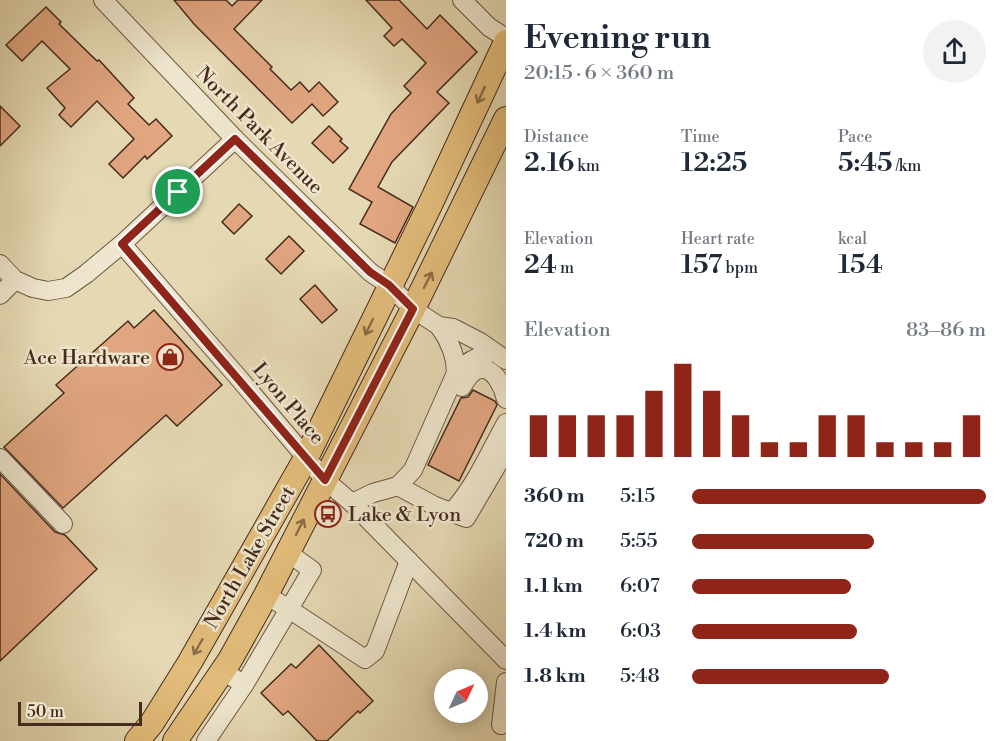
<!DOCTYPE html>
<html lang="en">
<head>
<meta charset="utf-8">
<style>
  :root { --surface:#fff; --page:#f2f2f3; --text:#1f2937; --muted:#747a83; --accent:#8f2418 }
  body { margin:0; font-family:"Libre Bodoni",serif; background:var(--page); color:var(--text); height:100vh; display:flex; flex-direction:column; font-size:22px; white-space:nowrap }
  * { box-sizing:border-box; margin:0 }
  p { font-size:20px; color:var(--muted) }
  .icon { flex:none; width:33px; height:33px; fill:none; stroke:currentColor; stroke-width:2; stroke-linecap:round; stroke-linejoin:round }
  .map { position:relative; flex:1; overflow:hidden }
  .side { display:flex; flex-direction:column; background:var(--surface); width:498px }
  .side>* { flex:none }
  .needle { width:39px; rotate:46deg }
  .controls { position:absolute; left:434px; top:669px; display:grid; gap:12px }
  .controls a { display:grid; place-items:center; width:54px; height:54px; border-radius:50%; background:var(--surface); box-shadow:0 3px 15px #0003; font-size:30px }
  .scale { position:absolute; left:18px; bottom:15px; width:124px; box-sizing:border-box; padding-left:6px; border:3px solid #452b1e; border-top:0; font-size:16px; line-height:21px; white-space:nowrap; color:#452b1e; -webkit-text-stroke:4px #eee6ce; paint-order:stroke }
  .pin { position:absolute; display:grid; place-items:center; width:51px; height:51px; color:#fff; margin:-26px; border:3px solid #fff; border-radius:50%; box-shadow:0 2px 6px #0007 }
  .round { display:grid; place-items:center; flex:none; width:63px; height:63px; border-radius:32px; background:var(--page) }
  .head { display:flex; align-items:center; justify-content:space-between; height:102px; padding:0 18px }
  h1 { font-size:33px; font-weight:600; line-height:45px }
  .figures { display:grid; grid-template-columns:repeat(3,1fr); gap:9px; height:102px; padding:6px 18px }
  .figures div { display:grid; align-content:center }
  .figures b { font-size:26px; font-weight:600 }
  .figures small { font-size:16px; font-weight:400 }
  .figures p { font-size:16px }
  .chart { height:168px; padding:12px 18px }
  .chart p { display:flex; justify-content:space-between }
  .chart svg { width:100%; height:108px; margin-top:6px; stroke:var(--accent); stroke-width:6 }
  ul { padding:0 18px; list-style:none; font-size:20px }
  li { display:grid; grid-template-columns:96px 72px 1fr; align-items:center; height:45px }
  li i { height:15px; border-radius:8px; background:var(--accent) }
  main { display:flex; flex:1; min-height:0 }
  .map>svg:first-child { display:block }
  .building { fill:#e1a680; stroke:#452b1e; stroke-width:1.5 }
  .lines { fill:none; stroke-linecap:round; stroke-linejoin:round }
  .minor-casing { stroke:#6d5643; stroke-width:20 }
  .major-casing { stroke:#452b1e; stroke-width:26 }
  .minor { stroke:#eee6ce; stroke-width:18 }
  .major { stroke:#e2bc7a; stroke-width:24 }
  .oneway { stroke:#8c6c47 }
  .route-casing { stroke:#fff; stroke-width:12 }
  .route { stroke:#8f2418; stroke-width:8 }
  .labels { text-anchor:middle; stroke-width:5; stroke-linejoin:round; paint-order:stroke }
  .street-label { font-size:20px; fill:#452b1e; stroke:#eee6ce }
  .poi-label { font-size:20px; fill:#452b1e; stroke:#eee6ce; text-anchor:end }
</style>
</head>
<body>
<main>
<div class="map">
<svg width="506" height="741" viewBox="0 0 506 741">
  <rect width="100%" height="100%" fill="#e5d9b3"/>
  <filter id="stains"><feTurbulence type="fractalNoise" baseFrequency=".00333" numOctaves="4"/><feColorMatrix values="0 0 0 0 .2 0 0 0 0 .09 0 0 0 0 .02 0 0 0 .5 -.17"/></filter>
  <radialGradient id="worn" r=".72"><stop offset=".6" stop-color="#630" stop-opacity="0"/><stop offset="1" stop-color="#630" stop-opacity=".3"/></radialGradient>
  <!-- building -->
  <g class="building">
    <polygon points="174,0 226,0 232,6 238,0 262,0 234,29 272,67 270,69 291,90 300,82 309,92 319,82 338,102 323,116 312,104 292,123 194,24"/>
    <polygon points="366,0 399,0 427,29 440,15 477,52 437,92 449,103 392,162 378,187 413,207 395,243 360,224 372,202 349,189 391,114 411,93 404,86 426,63 402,39 394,46 384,36 392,28"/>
    <polygon points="46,7 61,22 59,24 97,61 99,60 134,98 128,104 149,125 156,119 172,136 147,159 145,156 123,178 109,164 134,139 97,101 71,127 59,115 65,108 47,88 70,69 42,41 22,61 6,45"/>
    <polygon points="0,106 20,126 0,146"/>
    <polygon points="329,126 342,139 340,141 348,148 333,163 312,143"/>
    <polygon points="239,204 252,216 234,234 222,222"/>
    <polygon points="289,236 304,251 281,274 266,259"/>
    <polygon points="315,285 337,310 322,323 300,299"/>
    <polygon points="154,310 222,385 177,426 166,415 63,508 4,447 64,393 56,385 128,321 134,328"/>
    <polygon points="473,390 495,401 497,405 459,481 428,465 461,398 468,397"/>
    <polygon points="0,474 55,532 65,535 97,569 0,661"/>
    <polygon points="319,645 373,701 360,713 358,711 327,741 317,741 288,711 283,715 261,693 291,664 296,668"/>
  </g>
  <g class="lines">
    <defs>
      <g id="minor">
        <polyline points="103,0 235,139 370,272 389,285 413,309 439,326 453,328 480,342 506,360"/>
        <polyline points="462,0 489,27 506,38"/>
        <polyline points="122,244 237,376 325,480 352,503 506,660"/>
        <polyline points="0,264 15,280 33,288 48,291 66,288 86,274 122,244 235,139"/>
        <polyline points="0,295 15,280"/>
        <path d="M439,326C450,341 456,355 456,373"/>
        <path d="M492,352C477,356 466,362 456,373L413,470L398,486L433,505L466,518L506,450"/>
        <path d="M462,387C479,354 499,371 506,399"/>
        <polyline points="0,458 63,524"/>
        <polyline points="352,503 373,493 398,486"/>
        <path d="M451,513C475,487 489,454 506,423"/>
        <polyline points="287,552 312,570 289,609 365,659 375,651 409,561"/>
        <polyline points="244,685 289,609 266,595"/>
        <polyline points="501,725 506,682"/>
        <polyline points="206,741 244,685 234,678"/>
      </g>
      <g id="major">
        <polyline points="137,741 152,723 190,662 306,458 429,207 506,42"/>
        <polyline points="175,741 230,660 266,595 413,309 506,119"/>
      </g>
    </defs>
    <!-- minor casing -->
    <use href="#minor" class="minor-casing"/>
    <!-- major casing -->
    <use href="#major" class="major-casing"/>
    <!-- minor -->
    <use href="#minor" class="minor"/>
    <!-- major -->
    <use href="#major" class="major"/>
  </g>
  <!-- one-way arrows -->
  <defs><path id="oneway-shaft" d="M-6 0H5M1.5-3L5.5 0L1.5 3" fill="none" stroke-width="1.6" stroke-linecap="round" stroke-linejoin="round" transform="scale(1.5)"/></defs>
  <g class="oneway">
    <use href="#oneway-shaft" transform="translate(481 95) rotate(115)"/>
    <use href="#oneway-shaft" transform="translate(428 280) rotate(-63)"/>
    <use href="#oneway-shaft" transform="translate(369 327) rotate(116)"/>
    <use href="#oneway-shaft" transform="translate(300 527) rotate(-63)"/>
    <use href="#oneway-shaft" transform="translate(198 647) rotate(120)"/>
  </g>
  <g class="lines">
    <defs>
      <polygon id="route" points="235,139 370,272 389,285 413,309 325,480 122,244"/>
    </defs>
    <!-- route casing -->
    <use href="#route" class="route-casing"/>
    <!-- route -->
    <use href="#route" class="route"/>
  </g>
  <!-- icons -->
  <defs>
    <symbol id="shop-ring" viewBox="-11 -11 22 22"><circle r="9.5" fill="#eee6ce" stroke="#8f2418" stroke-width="1.5"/><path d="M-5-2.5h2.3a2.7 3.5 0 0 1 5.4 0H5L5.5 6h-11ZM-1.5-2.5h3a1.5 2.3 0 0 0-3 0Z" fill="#8f2418"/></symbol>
    <symbol id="bus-ring" viewBox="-11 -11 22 22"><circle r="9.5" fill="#eee6ce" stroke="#8f2418" stroke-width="1.5"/><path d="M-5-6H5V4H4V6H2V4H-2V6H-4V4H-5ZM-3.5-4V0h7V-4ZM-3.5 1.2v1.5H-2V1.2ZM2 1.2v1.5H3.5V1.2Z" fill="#8f2418"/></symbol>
  </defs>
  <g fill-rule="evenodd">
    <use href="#shop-ring" x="155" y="342" width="30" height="30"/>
    <use href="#bus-ring" x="313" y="499" width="30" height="30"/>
  </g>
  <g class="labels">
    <!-- street labels -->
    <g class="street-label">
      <text transform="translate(260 130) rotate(45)" y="7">North Park Avenue</text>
      <text transform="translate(289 403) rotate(50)" y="7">Lyon Place</text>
      <text transform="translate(249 557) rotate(-60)" y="7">North Lake Street</text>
    </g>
    <!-- poi labels -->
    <g class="poi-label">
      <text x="150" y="364">Ace Hardware</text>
      <text x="348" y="521" text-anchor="start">Lake &amp; Lyon</text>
    </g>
  </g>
  <rect width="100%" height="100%" filter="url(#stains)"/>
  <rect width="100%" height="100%" fill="url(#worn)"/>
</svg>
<div class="controls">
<a><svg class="needle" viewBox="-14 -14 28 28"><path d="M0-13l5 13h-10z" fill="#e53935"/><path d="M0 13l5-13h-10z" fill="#747a83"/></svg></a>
</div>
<div class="scale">50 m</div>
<div class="pin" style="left:178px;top:192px;background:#1e9e55"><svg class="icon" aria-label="arrive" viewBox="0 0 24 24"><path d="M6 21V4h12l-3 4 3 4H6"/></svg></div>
</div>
<section class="side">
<div class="head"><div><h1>Evening run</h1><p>20:15 · 6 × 360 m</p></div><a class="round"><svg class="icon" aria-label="share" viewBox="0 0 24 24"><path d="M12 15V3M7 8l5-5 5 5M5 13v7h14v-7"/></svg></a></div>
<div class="figures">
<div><p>Distance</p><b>2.16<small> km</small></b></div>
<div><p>Time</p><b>12:25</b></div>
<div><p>Pace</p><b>5:45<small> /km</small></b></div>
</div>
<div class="figures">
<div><p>Elevation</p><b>24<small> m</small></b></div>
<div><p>Heart rate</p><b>157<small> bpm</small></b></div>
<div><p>kcal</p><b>154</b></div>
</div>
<div class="chart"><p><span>Elevation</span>83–86 m</p>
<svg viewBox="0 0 160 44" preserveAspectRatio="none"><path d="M5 44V27M15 44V27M25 44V27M35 44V27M45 44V17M55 44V6M65 44V17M75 44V27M85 44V38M95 44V38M105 44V27M115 44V27M125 44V38M135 44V38M145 44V38M155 44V27"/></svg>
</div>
<ul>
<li><b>360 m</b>5:15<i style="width:100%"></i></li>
<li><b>720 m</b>5:55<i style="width:62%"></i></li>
<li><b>1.1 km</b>6:07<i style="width:54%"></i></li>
<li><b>1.4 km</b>6:03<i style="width:56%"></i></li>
<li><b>1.8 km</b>5:48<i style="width:67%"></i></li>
</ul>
</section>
</main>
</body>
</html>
